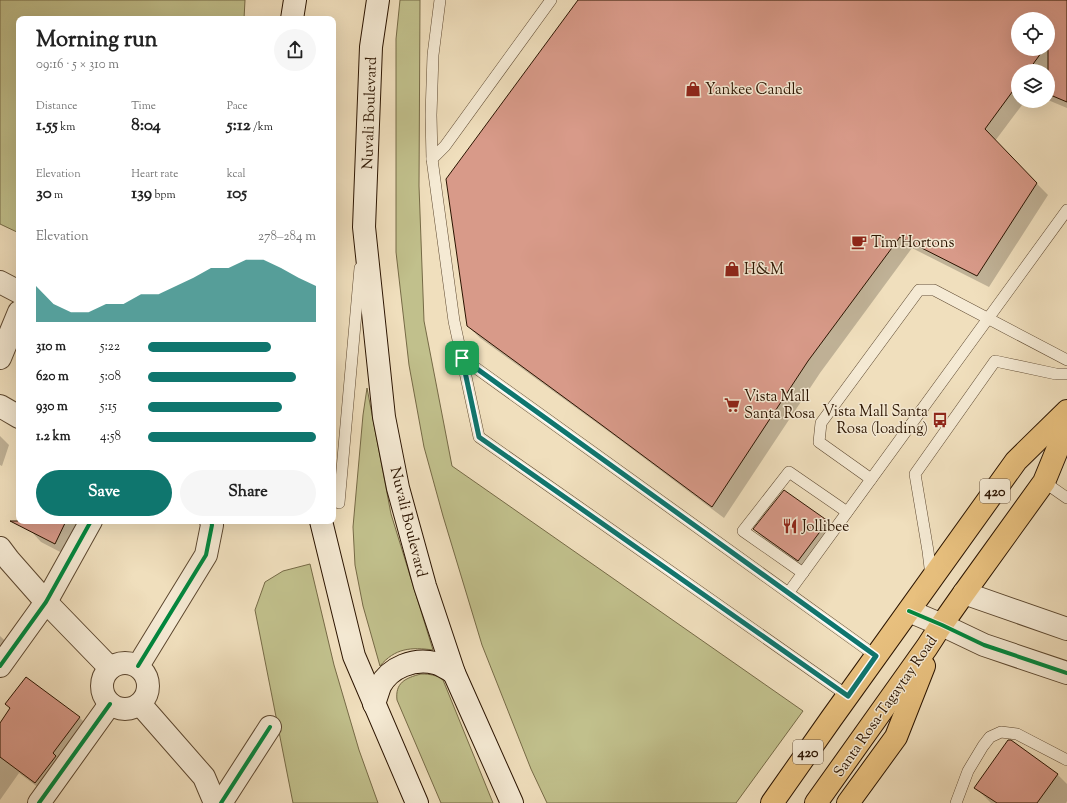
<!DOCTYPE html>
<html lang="en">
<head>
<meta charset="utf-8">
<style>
  :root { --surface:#fff; --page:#f6f6f6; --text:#222; --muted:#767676; --accent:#0f766e }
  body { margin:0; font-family:"Sorts Mill Goudy",serif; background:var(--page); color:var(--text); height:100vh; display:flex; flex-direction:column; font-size:15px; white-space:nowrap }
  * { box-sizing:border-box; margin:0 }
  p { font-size:13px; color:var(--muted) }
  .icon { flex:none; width:22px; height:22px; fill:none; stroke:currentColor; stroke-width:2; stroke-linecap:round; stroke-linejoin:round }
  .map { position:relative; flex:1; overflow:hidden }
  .sheet { position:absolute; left:16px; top:16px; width:320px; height:508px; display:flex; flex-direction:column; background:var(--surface); border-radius:8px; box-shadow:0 4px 16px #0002 }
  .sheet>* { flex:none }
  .buttons { position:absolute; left:1011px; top:12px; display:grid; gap:8px }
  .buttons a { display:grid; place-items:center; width:44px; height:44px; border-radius:50%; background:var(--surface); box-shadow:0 4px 16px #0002; font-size:20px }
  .pin { position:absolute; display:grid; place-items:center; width:34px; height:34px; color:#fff; margin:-17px; border-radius:8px; box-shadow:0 2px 6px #0006 }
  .round { display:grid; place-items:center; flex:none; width:42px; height:42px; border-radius:21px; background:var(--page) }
  .summary { display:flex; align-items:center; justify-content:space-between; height:68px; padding:0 20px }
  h1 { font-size:22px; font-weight:700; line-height:30px }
  .figures { display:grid; grid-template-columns:repeat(3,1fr); gap:6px; height:68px; padding:4px 20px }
  .figures div { display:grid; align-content:center }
  .figures b { font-size:17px; font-weight:700 }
  .figures small { font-size:11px; font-weight:400 }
  .figures p { font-size:11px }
  .chart { height:112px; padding:8px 20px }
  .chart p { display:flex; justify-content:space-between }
  .chart svg { width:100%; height:72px; margin-top:4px; fill:var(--accent); opacity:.7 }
  .button { display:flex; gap:8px; margin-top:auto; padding:8px 20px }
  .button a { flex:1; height:46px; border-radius:24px; background:var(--accent); color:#fff; font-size:16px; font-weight:700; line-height:46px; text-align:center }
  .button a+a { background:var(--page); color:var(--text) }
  ul { padding:0 20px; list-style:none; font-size:13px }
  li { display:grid; grid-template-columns:64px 48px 1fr; align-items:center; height:30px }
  li i { height:10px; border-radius:5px; background:var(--accent) }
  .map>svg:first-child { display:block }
  .green { fill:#c1c08c; stroke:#766a46 }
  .shadow { fill:#0003; fill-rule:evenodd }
  .building { fill:#d89a89; stroke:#2b1400 }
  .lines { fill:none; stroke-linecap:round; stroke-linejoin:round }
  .service-casing { stroke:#5c472f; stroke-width:12 }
  .minor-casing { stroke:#5c472f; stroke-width:24 }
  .tertiary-casing { stroke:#5c472f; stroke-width:24 }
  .secondary-casing { stroke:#2b1400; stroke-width:24 }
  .primary-casing { stroke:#2b1400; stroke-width:24 }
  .service { stroke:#f5ead4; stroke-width:11 }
  .minor { stroke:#f5ead4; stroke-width:22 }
  .tertiary { stroke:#f5ead4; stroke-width:22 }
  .secondary { stroke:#f5ead4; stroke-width:22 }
  .primary { stroke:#e8c07e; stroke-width:22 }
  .cycleway-casing { stroke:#f5ead4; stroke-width:6 }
  .cycleway { stroke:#00873e; stroke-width:4 }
  .route-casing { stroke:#fff; stroke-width:8 }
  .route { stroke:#0f766e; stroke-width:5 }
  .labels { text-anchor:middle; stroke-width:3; stroke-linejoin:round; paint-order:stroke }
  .shield { fill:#f5ead4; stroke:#685440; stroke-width:1 }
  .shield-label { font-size:14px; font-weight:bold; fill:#2b1400 }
  .poi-label { font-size:15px; fill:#2b1400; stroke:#f5ead4; text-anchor:start }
  .street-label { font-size:15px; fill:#2b1400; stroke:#f5ead4 }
</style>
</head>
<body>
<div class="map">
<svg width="1067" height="803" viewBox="0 0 1067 803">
  <rect width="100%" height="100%" fill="#f0dfbd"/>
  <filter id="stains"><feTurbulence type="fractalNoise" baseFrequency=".005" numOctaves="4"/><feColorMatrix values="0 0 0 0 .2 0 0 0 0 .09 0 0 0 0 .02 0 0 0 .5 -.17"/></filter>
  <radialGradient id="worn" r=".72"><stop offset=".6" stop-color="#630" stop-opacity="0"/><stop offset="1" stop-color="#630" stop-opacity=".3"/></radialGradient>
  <!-- green -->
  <g class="green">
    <polygon points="0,0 245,0 244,19 19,19 19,233 0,224"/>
    <polygon points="400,0 420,0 419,186 424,321 452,466 803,711 736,803 547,803 531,769 482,645 443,516 424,447 409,365 396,252 396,39"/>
    <path d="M367,388L391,514L433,650C411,647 395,648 380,666L363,606L355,565L353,527L363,415Z"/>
    <polygon points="310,564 334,665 359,750 378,803 293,803 255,610 265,582 283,571"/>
    <path d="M421,674C430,674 436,675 443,680L493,803H441L397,700C395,683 405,678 421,674Z"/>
  </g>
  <!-- shadow -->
  <g class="shadow">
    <path d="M579,0H1067V108L1048,100V71H1018V101H1025L995,141L1048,195L989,287L912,248L820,373L724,518L612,434L480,338L468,326ZM1018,19H1048V49H1018Z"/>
    <polygon points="0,436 9,445 2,466 0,465"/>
    <polygon points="34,521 83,521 66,555 41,542 30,530"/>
    <polygon points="827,522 838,533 810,572 766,541 754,529"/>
    <polygon points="0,636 14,649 0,666"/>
    <polygon points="27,678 80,718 91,729 47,794 19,773 0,800 0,724 11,709"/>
    <polygon points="1057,774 1067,784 1067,801 1066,803 991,803 976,788"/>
  </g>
  <!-- building -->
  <g class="building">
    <polygon points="578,0 1067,0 1067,102 1048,94 1048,19 1018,19 1018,49 1044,49 1028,71 1018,71 1018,84 985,129 1037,183 977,276 900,237 808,361 712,507 599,423 467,326 446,179"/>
    <polygon points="784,490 828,521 798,561 753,529"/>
    <polygon points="10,521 66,521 55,544"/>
    <polygon points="26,677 80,717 53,753 56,756 35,783 0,757 0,723 10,708 5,704"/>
    <polygon points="1008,740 1011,740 1058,774 1037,803 997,803 974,788"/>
  </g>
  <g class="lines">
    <defs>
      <g id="service">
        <polyline points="440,0 433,55 431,115 432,159 454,321 479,437 848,696"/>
        <polyline points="432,159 445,146 551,0"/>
        <polyline points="462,358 876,656"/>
        <polyline points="871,479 819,442 821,423 919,290 934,290 1067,360"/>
        <polyline points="1044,482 1067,498"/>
        <polyline points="339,503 360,268"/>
        <polyline points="803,573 743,531 789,472 847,512"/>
        <polyline points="931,576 928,551 915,474 995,361 1056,374 1067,374"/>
        <polyline points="789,592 1067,210"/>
        <polyline points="956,803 968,771 983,746 990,737 1001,732 1017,734 1067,760"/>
      </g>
      <g id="minor">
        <polyline points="0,282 19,292"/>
        <polyline points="0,358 19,312"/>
        <polyline points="0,406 19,417"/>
        <polyline points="0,548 9,560 46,602 110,668"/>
        <circle cx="125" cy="686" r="23"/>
        <polyline points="0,666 46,602 91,521"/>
        <polyline points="138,666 206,555 212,525 211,521"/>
        <polyline points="140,704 204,777 215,803"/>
        <polyline points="39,803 110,704"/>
        <polyline points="221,803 270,727"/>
      </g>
      <g id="tertiary">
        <polyline points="964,593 1067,629"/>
        <polyline points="909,611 942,625 984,645 1067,673"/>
      </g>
      <g id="secondary">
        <polyline points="378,0 371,47 364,227 384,417 398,488 425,586 454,673 512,803"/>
        <polyline points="292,19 295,0"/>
        <polyline points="321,521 354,656 417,803"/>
        <path d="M374,704C376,698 378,692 380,686C390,667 414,658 435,663C442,665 448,669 454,673"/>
      </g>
      <g id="primary">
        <polyline points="772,803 831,719 1016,461 1067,411"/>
        <polyline points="816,803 927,647 938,630 964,593 1044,482 1067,426"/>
        <polyline points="848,803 896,737 924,666"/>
      </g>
    </defs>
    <!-- service casing -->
    <use href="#service" class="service-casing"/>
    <!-- minor casing -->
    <use href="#minor" class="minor-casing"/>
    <!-- tertiary casing -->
    <use href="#tertiary" class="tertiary-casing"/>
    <!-- secondary casing -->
    <use href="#secondary" class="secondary-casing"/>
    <!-- primary casing -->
    <use href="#primary" class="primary-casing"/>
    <!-- service -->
    <use href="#service" class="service"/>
    <!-- minor -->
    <use href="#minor" class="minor"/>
    <!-- tertiary -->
    <use href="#tertiary" class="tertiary"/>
    <!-- secondary -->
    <use href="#secondary" class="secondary"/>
    <!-- primary -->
    <use href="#primary" class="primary"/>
    <defs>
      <g id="cycleway">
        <polyline points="909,611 942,625 984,645 1067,673"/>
        <polyline points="0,666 46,602 91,521"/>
        <polyline points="138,666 206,555 212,525 211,521"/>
        <polyline points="39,803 110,704"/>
        <polyline points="221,803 270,727"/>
      </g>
    </defs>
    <!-- cycleway casing -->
    <use href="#cycleway" class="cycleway-casing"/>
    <!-- cycleway -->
    <use href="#cycleway" class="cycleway"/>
  </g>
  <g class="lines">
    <defs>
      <polygon id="route" points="462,358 876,656 848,696 479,437"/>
    </defs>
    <!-- route casing -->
    <use href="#route" class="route-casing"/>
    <!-- route -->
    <use href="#route" class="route"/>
  </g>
  <!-- icons -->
  <defs>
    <symbol id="shop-bare" viewBox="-9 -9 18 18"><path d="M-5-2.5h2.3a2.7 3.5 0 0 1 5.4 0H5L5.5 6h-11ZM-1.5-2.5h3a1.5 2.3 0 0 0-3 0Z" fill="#8f2418" stroke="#f5ead4" stroke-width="2.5" paint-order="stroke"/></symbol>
    <symbol id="cafe-bare" viewBox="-9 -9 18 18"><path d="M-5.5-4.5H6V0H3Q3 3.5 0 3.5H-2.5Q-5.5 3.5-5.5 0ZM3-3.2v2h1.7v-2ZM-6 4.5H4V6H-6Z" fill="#8f2418" stroke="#f5ead4" stroke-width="2.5" paint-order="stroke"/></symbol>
    <symbol id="supermarket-bare" viewBox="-9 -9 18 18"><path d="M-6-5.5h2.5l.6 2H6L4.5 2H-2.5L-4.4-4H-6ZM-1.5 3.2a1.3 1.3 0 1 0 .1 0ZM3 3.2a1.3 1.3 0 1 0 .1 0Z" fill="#8f2418" stroke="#f5ead4" stroke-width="2.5" paint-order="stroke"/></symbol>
    <symbol id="bus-bare" viewBox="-9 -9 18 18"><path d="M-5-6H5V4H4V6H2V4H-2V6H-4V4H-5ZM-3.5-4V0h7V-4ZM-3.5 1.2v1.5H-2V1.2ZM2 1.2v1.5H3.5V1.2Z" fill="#8f2418" stroke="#f5ead4" stroke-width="2.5" paint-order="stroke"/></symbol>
    <symbol id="restaurant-bare" viewBox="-9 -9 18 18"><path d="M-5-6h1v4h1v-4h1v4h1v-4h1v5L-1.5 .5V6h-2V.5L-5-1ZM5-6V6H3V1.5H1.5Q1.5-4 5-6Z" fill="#8f2418" stroke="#f5ead4" stroke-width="2.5" paint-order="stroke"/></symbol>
  </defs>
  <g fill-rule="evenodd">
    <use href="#shop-bare" x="682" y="78" width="22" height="22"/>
    <use href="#cafe-bare" x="848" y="231" width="22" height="22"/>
    <use href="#shop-bare" x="721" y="258" width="22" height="22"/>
    <use href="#supermarket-bare" x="721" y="394" width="22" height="22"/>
    <use href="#bus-bare" x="929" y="409" width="22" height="22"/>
    <use href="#restaurant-bare" x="779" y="515" width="22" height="22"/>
  </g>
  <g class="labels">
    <!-- shield labels -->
    <g class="shield">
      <rect x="980" y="479" width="30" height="24" rx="3"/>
      <rect x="793" y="740" width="30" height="24" rx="3"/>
    </g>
    <g class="shield-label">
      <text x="995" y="496">420</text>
      <text x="808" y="757">420</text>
    </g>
    <!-- poi labels -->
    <g class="poi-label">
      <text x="705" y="94">Yankee Candle</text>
      <text x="871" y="247">Tim Hortons</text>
      <text x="744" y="274">H&amp;M</text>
      <text x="744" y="401">Vista Mall<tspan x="744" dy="17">Santa Rosa</tspan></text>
      <text x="928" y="416" text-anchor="end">Vista Mall Santa<tspan x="928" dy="17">Rosa (loading)</tspan></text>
      <text x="802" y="531">Jollibee</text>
    </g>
    <!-- street labels -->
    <g class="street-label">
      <text transform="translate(369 113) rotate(-88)" y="5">Nuvali Boulevard</text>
      <text transform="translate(409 522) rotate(76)" y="5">Nuvali Boulevard</text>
      <text transform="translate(885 706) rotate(-55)" y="5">Santa Rosa-Tagaytay Road</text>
    </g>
  </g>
  <rect width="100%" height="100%" filter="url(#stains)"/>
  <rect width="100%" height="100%" fill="url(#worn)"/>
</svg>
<div class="buttons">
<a><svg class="icon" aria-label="locate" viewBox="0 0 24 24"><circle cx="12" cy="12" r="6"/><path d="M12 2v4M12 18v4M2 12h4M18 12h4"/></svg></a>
<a><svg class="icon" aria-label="layers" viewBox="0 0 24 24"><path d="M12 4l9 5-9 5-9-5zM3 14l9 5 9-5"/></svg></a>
</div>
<div class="pin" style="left:462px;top:358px;background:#1e9e55"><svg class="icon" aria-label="arrive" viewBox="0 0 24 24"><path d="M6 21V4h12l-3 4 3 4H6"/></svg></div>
<section class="sheet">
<div class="summary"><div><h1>Morning run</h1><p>09:16 · 5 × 310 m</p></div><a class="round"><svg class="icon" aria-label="share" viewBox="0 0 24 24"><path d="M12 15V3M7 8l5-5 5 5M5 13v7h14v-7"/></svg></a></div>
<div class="figures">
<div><p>Distance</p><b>1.55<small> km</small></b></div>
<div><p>Time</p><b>8:04</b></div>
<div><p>Pace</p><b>5:12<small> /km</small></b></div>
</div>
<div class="figures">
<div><p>Elevation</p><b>30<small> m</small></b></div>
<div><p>Heart rate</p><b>139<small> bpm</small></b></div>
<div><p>kcal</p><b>105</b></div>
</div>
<div class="chart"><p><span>Elevation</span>278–284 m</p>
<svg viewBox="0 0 160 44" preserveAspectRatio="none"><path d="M0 44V22L10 33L20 38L30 38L40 33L50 33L60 27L70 27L80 22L90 17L100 11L110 11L120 6L130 6L140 11L150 17L160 22V44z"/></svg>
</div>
<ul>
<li><b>310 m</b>5:22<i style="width:73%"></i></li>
<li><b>620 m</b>5:08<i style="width:88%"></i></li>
<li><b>930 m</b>5:15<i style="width:80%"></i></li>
<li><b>1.2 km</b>4:58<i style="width:100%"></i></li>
</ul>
<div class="button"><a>Save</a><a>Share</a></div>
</section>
</div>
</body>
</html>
